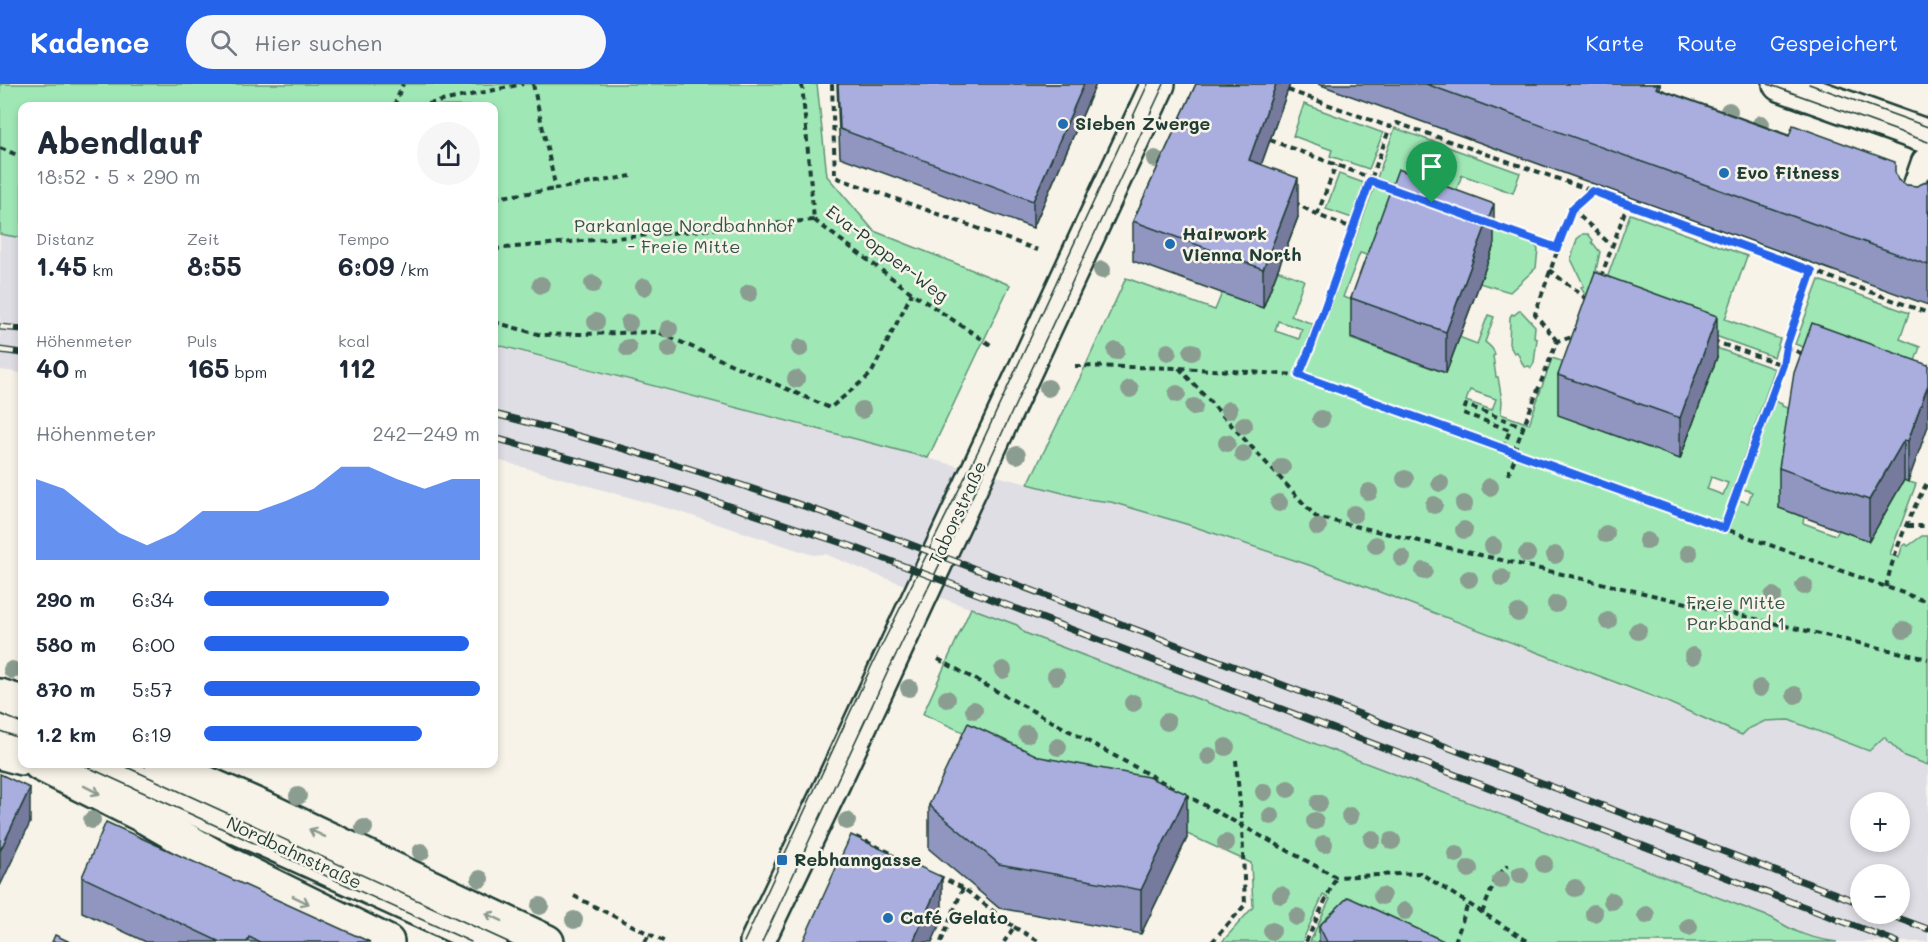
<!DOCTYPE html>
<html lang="de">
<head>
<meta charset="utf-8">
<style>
  :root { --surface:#fff; --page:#f6f6f7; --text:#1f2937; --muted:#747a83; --accent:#2563eb }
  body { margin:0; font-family:Mali,sans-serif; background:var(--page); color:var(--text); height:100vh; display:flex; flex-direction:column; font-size:22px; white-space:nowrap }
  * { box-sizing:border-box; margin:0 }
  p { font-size:20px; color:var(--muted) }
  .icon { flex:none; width:33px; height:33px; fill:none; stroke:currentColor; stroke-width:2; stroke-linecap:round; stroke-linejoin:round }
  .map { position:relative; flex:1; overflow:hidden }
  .drawer { position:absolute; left:18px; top:18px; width:480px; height:666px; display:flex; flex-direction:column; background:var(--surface); border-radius:12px; box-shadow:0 3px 9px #0003 }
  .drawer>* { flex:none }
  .controls { position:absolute; left:1850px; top:708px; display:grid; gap:12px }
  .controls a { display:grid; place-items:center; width:60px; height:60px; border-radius:50%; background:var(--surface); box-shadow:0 3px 9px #0003; font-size:30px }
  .pin { position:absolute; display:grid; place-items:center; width:51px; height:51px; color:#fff; margin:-62px -26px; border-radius:50% 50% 50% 0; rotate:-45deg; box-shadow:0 0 6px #0007 }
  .pin .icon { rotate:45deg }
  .round { display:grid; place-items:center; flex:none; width:63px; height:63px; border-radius:32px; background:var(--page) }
  .overview { display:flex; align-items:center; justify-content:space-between; height:102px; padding:0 18px }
  h1 { font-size:33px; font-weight:700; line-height:45px }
  .figures { display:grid; grid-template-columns:repeat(3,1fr); gap:9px; height:102px; padding:6px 18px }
  .figures div { display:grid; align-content:center }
  .figures b { font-size:26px; font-weight:700 }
  .figures small { font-size:16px; font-weight:400 }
  .figures p { font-size:16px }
  .chart { height:168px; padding:12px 18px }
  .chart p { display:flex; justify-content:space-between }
  .chart svg { width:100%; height:108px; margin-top:6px; fill:var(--accent); opacity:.7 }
  ul { padding:0 18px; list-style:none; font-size:20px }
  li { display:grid; grid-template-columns:96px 72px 1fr; align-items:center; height:45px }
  li i { height:15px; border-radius:8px; background:var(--accent) }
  header { display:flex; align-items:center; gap:36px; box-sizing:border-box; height:84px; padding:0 30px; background:var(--accent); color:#fff }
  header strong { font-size:28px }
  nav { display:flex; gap:33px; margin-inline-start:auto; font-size:21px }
  .search { width:420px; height:54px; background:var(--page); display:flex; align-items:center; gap:15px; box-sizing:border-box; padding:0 21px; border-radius:33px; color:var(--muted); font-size:22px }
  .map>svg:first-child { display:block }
  .built { fill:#e0dee5; fill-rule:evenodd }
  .green { fill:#9fe8b6; stroke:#5f9275; stroke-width:1.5; fill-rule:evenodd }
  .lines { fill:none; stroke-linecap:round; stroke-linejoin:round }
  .minor-casing { stroke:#1f3d34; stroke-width:38 }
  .major-casing { stroke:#1f3d34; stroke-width:38 }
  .path { stroke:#1f3d34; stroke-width:4; stroke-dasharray:6 4.5; stroke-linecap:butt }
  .minor { stroke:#f7f3e8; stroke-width:33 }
  .major { stroke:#f7f3e8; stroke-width:33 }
  .tram { stroke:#1f3d34; stroke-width:1.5 }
  .rail-casing { stroke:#1f3d34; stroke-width:7 }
  .rail { stroke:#f7f3e8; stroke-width:4.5; stroke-dasharray:14; stroke-linecap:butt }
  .tree { fill:#8b9d90 }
  .wall { fill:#9196c0; stroke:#1f3d34; stroke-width:1.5 }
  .shaded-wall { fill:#767a9c; stroke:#1f3d34; stroke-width:1.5 }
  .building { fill:#a9aedf; stroke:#1f3d34; stroke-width:1.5 }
  .oneway { stroke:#8b988e }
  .route-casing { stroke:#fff; stroke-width:12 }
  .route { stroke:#2563eb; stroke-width:8 }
  .poi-dot { fill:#1f6fb2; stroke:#f7f3e8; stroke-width:2 }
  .labels { text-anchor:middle; stroke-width:5; stroke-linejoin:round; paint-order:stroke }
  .poi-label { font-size:18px; font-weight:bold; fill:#1f3d34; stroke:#f7f3e8; text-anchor:start }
  .park-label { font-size:18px; fill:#325748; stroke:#f7f3e8 }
  .street-label { font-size:18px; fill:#1f3d34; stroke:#f7f3e8 }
</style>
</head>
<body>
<header>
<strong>Kadence</strong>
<div class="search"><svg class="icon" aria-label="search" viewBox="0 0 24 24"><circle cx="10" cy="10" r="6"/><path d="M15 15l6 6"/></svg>Hier suchen</div>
<nav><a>Karte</a><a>Route</a><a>Gespeichert</a></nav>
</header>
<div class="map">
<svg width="1928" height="858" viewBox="0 0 1928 858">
  <rect width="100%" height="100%" fill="#f7f3e8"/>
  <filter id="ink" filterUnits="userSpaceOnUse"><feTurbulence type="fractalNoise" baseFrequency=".0167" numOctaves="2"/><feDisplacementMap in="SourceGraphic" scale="12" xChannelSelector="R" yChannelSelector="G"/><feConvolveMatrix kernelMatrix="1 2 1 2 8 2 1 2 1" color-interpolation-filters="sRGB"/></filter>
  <g filter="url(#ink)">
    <!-- built -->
    <g class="built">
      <polygon points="0,150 22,154 22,289 0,286"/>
      <path d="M494,261L864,358L1086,415L1111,418L1186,440L1309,481L1704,634L1748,645L1765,637L1789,636L1869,667L1884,652L1904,672L1928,681V858H1837L1815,855L1793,847L1772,834L1156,600L1025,549L1017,541L874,490L825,470L813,471L677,427L494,375ZM1860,718H1899V758H1860ZM1860,790H1899V830H1860Z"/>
    </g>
    <!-- green -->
    <g class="green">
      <polygon points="0,0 817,0 827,92 874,147 1010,201 928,374 494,260 494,22 22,22 22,154 0,150"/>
      <polygon points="1304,20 1383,49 1369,85 1330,72 1332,66 1293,52"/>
      <polygon points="1395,44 1520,89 1513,109 1462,91 1451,120 1377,94"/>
      <polygon points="1339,90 1364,99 1352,134 1326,125"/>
      <path d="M1374,103L1412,116L1381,175L1360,169L1343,213L1364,220L1351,255L1446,289L1459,253L1477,260L1488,231L1494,233L1485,258C1490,262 1494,265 1495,271L1493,272L1496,293H1498L1502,317L1501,330L1529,340L1552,274L1576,282L1680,375L1717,273L1633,243L1636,235L1775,285L1730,413L1748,419L1752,408L1743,405L1775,317L1782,320V322L1795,327L1779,424L1804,433L1803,439L1836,451L1839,446L1869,456L1908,389L1911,391L1909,398L1916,400L1890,470L1899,474L1902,463L1906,460L1908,462L1922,452H1928V681L1904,672L1884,653L1869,667L1789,636L1765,637L1748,645L1742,651L1667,618L1309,481L1186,440L1111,418L1086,415L1028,400L1080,294L1126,194L1215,226L1222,209L1277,186L1304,196L1291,232L1313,240L1307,258L1316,262ZM1278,237L1302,245L1299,255L1275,247ZM1470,306L1496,315L1492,326L1466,317ZM1711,393L1728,399L1723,411L1707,405Z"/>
      <polygon points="1630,130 1747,172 1725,235 1780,255 1774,273 1601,211"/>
      <polygon points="1495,146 1534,160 1538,165 1536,184 1510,208 1479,199"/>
      <polygon points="1583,150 1588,150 1593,156 1592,158 1600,168 1596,186 1599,188 1594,206 1589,211 1584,209 1581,203 1584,202 1571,175 1577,155"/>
      <polygon points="1819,196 1909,229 1900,255 1920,263 1911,288 1928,306 1927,308 1795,260"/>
      <polygon points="1519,227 1521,227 1535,242 1534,254 1537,255 1534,279 1531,284 1529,282 1524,283 1517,268 1514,269 1509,260 1510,233 1512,230 1514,231"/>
      <path d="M971,524L1017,541L1025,549L1772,834C1796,849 1809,854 1837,858H1310L1330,815L1323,811L1302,858H1222L1253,823L1251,779L923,630Z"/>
    </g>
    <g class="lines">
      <defs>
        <g id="minor">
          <polyline points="1780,0 1928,53"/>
          <polyline points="1913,123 1928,80"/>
          <polyline points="0,639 22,647"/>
          <polyline points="98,680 490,858"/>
          <polyline points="757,858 833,699 1158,0"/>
        </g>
        <g id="major">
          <polyline points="0,612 22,619"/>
          <polyline points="0,668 22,674"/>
          <polyline points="40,680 140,730 230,781 387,858"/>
          <polyline points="162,680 267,726 547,858"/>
        </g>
      </defs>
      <!-- minor casing -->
      <use href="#minor" class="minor-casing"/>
      <!-- major casing -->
      <use href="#major" class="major-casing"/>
      <!-- path -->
      <g class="path">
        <polyline points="533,0 556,105 631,92"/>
        <polyline points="802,0 814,136 912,209 994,263"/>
        <polyline points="832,0 835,93 1038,166"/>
        <polyline points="1288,6 1390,43 1397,39 1628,119"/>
        <polyline points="394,22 403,0"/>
        <polyline points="418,22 523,0"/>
        <polyline points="1270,56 1371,94"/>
        <polyline points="0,64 22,73"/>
        <polyline points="1370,97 1395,106"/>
        <polyline points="494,114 556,105"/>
        <polyline points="1294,118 1317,131 1353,144"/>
        <polyline points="1572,125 1612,162"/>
        <polyline points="1317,131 1336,81"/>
        <polyline points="1489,140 1557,164"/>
        <polyline points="494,165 814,136"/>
        <polyline points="1549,186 1587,215"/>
        <polyline points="1601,193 1628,119 1928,229"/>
        <polyline points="494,238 541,251 658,248 830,324 871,290 912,209"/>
        <polyline points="1557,257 1535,230 1572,125 1592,107"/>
        <polyline points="1713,257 1783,281"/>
        <polyline points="1786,263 1803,270"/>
        <polyline points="1075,282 1179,284 1299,291 1928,518"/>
        <polyline points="1179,284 1316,433 1928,575"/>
        <polyline points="1299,291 1311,262 1390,43"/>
        <polyline points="1503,364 1510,346 1463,329 1466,321 1524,343"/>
        <polyline points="1514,367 1557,257 1573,253 1573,252"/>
        <polyline points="1508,391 1517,369"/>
        <polyline points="1907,442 1928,442"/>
        <polyline points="1724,444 1783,281 1786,263 1812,187"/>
        <path d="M1886,503C1894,466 1910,430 1928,397"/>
        <polyline points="938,575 1177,706"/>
        <polyline points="1184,710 1336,793 1420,789 1529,858"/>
        <polyline points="856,753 891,769"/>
        <polyline points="938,792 963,804 1014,843 1004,858"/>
        <polyline points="574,812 665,858"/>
        <polyline points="1482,829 1496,794 1508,781"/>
        <polyline points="1014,843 1040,858"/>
        <polyline points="645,858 649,851"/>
        <polyline points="941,858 963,804"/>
        <polyline points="1212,858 1245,821 1242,742 1236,676"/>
        <polyline points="1306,858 1336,793"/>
        <polyline points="1455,858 1468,820"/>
      </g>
      <!-- minor -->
      <use href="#minor" class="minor"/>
      <!-- major -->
      <use href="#major" class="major"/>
      <!-- tram -->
      <g class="tram">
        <polyline points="1768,0 1928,58"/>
        <polyline points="1809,0 1928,43"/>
        <polyline points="0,630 22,639"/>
        <polyline points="0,647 22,655"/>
        <polyline points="81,680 471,858"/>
        <polyline points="120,680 508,858"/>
        <polyline points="744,858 873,579 979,365 1148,0"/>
        <polyline points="762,858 889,585 985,386 1164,0"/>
      </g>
      <defs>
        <g id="rail">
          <polyline points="0,243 22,245"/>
          <polyline points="0,266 22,269"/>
          <path d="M494,330C617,360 739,399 859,441L1860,819"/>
          <polyline points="494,354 656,398 851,462 1897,858"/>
          <polyline points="1887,830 1928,845"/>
        </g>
      </defs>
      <!-- rail casing -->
      <use href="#rail" class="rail-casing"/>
      <!-- rail -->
      <use href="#rail" class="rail"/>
    </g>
    <!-- trees -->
    <g class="tree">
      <circle cx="1729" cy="27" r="9"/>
      <circle cx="1761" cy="40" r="9"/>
      <circle cx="1155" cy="75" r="9"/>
      <circle cx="1102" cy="186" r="9"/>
      <circle cx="593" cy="200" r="9"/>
      <circle cx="541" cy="201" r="9"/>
      <circle cx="644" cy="203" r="9"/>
      <circle cx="749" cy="209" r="9"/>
      <circle cx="596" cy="238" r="9"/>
      <circle cx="629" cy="239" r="9"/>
      <circle cx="669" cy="245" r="9"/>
      <circle cx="628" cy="264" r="9"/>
      <circle cx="800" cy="264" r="9"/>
      <circle cx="669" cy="265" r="9"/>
      <circle cx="1116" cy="267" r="9"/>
      <circle cx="1168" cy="268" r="9"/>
      <circle cx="1192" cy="268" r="9"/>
      <circle cx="796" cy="295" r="9"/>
      <circle cx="1048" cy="304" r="9"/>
      <circle cx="1130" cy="305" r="9"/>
      <circle cx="1177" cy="310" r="9"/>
      <circle cx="1194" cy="323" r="9"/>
      <circle cx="862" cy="326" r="9"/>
      <circle cx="1229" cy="326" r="9"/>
      <circle cx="1321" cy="335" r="9"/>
      <circle cx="1244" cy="341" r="9"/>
      <circle cx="1227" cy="359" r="9"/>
      <circle cx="1243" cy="370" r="9"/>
      <circle cx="1017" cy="371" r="9"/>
      <circle cx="1282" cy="383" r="9"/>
      <circle cx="1405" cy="395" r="9"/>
      <circle cx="1440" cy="399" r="9"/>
      <circle cx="1490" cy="403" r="9"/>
      <circle cx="1369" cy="408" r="9"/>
      <circle cx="1279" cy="419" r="9"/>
      <circle cx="1464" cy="420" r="9"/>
      <circle cx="1434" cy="421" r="9"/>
      <circle cx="1354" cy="430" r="9"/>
      <circle cx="1318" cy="443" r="9"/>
      <circle cx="1464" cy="446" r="9"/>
      <circle cx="1606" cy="450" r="9"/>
      <circle cx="1647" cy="457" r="9"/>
      <circle cx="1376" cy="461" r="9"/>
      <circle cx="1493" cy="462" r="9"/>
      <circle cx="1689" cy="469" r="9"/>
      <circle cx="1527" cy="470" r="9"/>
      <circle cx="1555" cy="471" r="9"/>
      <circle cx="1402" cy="474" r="9"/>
      <circle cx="1424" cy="487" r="9"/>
      <circle cx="1502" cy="494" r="9"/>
      <circle cx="1469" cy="495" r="9"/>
      <circle cx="1804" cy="502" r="9"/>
      <circle cx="1773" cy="512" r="9"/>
      <circle cx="1556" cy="520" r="9"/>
      <circle cx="1518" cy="529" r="9"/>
      <circle cx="1608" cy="537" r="9"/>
      <circle cx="1904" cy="546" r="9"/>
      <circle cx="1638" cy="547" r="9"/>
      <circle cx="1693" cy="572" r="9"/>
      <circle cx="12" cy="586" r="9"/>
      <circle cx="1003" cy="586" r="9"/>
      <circle cx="1056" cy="592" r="9"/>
      <circle cx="909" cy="604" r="9"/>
      <circle cx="1760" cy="604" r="9"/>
      <circle cx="1795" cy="611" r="9"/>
      <circle cx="947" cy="615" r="9"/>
      <circle cx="1133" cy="619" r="9"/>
      <circle cx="974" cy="626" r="9"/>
      <circle cx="1167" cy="638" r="9"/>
      <circle cx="1027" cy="650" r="9"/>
      <circle cx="1058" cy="663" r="9"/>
      <circle cx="1226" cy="663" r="9"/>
      <circle cx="1209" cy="672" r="9"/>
      <circle cx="1288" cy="705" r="9"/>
      <circle cx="1264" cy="708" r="9"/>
      <circle cx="298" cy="712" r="9"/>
      <circle cx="1319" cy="719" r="9"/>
      <circle cx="1271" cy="732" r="9"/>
      <circle cx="1350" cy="732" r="9"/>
      <circle cx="92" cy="736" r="9"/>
      <circle cx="847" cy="737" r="9"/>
      <circle cx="1315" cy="737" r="9"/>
      <circle cx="364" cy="744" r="9"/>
      <circle cx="1372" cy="755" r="9"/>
      <circle cx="1392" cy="757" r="9"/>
      <circle cx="1226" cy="759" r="9"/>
      <circle cx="1324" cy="760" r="9"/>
      <circle cx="421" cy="768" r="9"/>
      <circle cx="1456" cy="770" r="9"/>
      <circle cx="1544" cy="780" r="9"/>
      <circle cx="1469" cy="785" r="9"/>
      <circle cx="1520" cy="791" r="9"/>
      <circle cx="480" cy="795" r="9"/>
      <circle cx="1501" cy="796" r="9"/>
      <circle cx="1575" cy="804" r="9"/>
      <circle cx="1281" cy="811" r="9"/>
      <circle cx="1382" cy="812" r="9"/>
      <circle cx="1612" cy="817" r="9"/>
      <circle cx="540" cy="822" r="9"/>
      <circle cx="1405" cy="827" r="9"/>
      <circle cx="1594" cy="829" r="9"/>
      <circle cx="1646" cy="831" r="9"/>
      <circle cx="1297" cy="833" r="9"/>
      <circle cx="574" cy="836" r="9"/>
      <circle cx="1689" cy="843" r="9"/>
      <circle cx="1272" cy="847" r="9"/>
    </g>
    <!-- wall -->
    <g class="wall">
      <polygon points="837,0 1096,0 1033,144 840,73"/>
      <polygon points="1196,0 1290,0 1261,81 1298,133 1263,224 1133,177 1133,137"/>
      <polygon points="1318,0 1660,0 1660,5 1895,89 1898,96 1906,101 1917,102 1926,98 1928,94 1928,221"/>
      <polygon points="1494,161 1446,289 1351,254 1351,214"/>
      <polygon points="1717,273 1680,375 1558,331 1558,291"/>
      <polygon points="1928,281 1908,398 1904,396 1869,457 1779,424 1779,384"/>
      <polygon points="929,721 1187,754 1141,850 999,824 929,765"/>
      <polygon points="82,793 370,858 146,858 82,828"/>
      <polygon points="1319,842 1446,858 1319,858"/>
    </g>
    <!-- shaded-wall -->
    <g class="shaded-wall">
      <polygon points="1084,0 1096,0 1033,144 1033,117"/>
      <polygon points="1276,0 1290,0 1249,115 1249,76"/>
      <polygon points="1658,0 1660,0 1660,32 1656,4"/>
      <polygon points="1298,94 1298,133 1263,224 1263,185"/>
      <polygon points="1494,120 1494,161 1446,289 1446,248"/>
      <polygon points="1717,232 1717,273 1680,375 1680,334"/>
      <polygon points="1928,301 1928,342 1908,398 1908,357"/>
      <polygon points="1904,356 1904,396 1869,457 1869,416"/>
      <polygon points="30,704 30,739 0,802 0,767"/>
      <polygon points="1187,710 1187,754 1141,850 1141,806"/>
      <polygon points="942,793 942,836 932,858 913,858"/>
    </g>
    <!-- building -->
    <g class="building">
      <polygon points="838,0 1084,0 1033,117 840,45"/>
      <polygon points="1196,0 1276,0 1249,76 1298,94 1263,185 1133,137"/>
      <polygon points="1426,0 1658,0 1656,4 1789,52 1793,41 1895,78 1895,88 1898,96 1906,101 1917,102 1926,98 1928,94 1928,181"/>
      <polygon points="1398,85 1494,120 1446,248 1351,214"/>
      <polygon points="1595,188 1717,232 1680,334 1558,291"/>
      <polygon points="1812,239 1928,281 1928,301 1908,357 1904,356 1869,416 1779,384 1794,289"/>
      <polygon points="968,639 1040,673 1148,693 1187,710 1141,806 999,780 929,721"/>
      <polygon points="0,690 30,704 0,767"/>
      <polygon points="106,738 370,858 260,858 249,853 247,858 220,858 82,793"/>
      <polygon points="851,751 942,793 913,858 806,858 803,857"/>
      <polygon points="1348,813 1446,858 1327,858 1319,842"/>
      <polygon points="55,851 70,858 52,858"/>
    </g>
    <!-- one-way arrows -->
    <defs><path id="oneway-shaft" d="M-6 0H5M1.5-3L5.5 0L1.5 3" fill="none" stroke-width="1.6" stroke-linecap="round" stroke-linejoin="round" transform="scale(1.5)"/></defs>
    <g class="oneway">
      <use href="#oneway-shaft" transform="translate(92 706) rotate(27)"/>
      <use href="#oneway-shaft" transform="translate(317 749) rotate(-155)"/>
      <use href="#oneway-shaft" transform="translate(301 816) rotate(26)"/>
      <use href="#oneway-shaft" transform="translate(494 833) rotate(-154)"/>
    </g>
  </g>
  <g class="lines" filter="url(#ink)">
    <defs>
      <polygon id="route" points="1370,97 1557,164 1572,125 1592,107 1812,187 1786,263 1783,281 1724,444 1299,291 1311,262"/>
    </defs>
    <!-- route casing -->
    <use href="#route" class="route-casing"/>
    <!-- route -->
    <use href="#route" class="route"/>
  </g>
  <!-- markers -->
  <g class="poi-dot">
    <circle cx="1063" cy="40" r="6"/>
    <circle cx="1724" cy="89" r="6"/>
    <circle cx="1170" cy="160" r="6"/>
    <rect x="776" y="770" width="12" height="12" rx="3"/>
    <circle cx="888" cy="834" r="6"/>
  </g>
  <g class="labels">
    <!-- poi labels -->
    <g class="poi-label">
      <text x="1075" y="46">Sieben Zwerge</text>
      <text x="1736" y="95">Evo Fitness</text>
      <text x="1182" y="156">Hairwork<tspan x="1182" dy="21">Vienna North</tspan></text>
      <text x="794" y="782">Rebhanngasse</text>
      <text x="900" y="840">Café Gelato</text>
    </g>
    <!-- park labels -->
    <g class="park-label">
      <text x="684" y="148">Parkanlage Nordbahnhof<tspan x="684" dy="21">- Freie Mitte</tspan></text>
      <text x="1736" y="525">Freie Mitte<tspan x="1736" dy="21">Parkband 1</tspan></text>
    </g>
    <!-- street labels -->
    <g class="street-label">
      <text transform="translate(887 170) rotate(37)" y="6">Eva-Popper-Weg</text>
      <text transform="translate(958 429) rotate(-65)" y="6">Taborstraße</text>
      <text transform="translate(294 769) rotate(25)" y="6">Nordbahnstraße</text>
    </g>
  </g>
</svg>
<div class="controls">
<a>+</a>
<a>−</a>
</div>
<div class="pin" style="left:1432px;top:119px;background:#1e9e55"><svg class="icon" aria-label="arrive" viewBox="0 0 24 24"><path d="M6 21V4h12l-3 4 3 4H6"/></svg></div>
<section class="drawer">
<div class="overview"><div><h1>Abendlauf</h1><p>18:52 · 5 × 290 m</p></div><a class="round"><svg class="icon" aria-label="share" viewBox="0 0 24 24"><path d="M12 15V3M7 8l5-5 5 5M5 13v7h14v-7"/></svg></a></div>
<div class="figures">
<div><p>Distanz</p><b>1.45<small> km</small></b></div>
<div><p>Zeit</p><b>8:55</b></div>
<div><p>Tempo</p><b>6:09<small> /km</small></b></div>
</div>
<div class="figures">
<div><p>Höhenmeter</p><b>40<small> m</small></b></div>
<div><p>Puls</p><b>165<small> bpm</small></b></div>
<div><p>kcal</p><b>112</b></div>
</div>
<div class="chart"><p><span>Höhenmeter</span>242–249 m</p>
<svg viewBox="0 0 160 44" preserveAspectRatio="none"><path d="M0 44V11L10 15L20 24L30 33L40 38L50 33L60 24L70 24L80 24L90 20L100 15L110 6L120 6L130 11L140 15L150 11L160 11V44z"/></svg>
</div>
<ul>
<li><b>290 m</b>6:34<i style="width:67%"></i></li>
<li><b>580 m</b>6:00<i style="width:96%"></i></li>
<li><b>870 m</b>5:57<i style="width:100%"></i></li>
<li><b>1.2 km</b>6:19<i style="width:79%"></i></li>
</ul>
</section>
</div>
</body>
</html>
